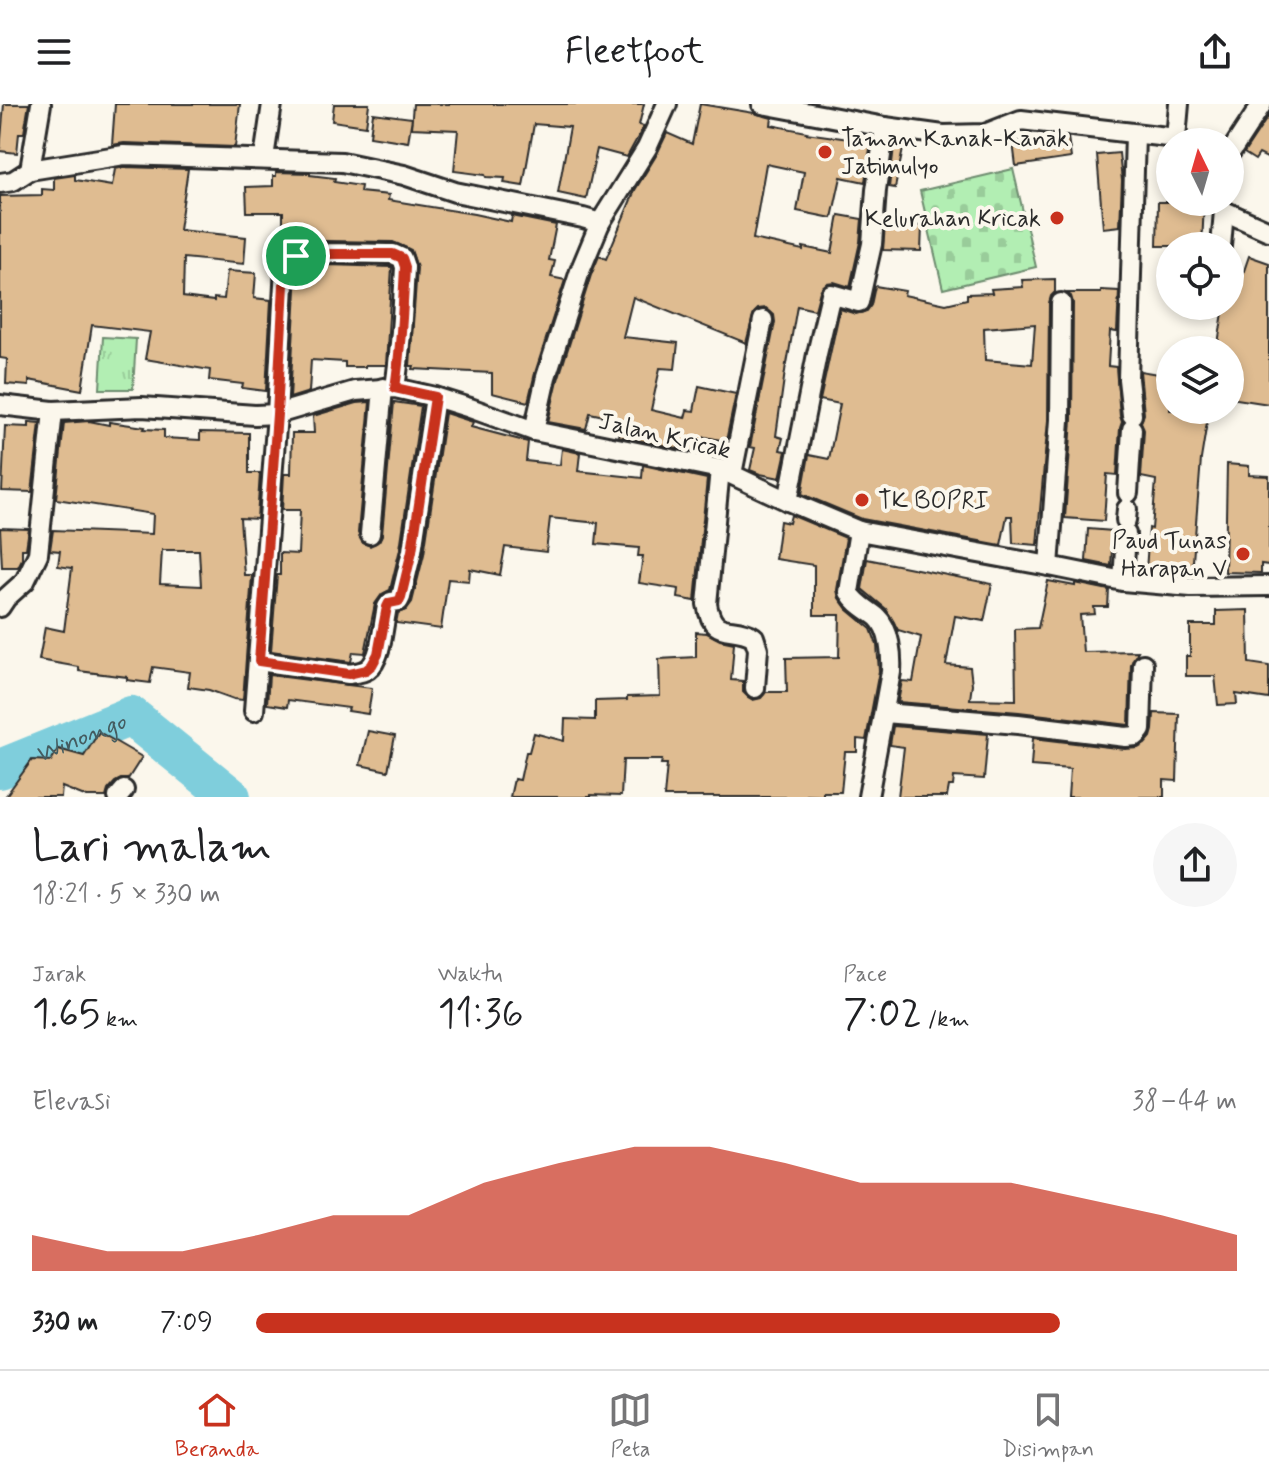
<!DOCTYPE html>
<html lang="id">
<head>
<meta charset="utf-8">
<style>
  :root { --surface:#fff; --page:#f6f6f6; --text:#202124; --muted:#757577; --line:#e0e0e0; --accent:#c8321e }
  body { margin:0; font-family:Mynerve,sans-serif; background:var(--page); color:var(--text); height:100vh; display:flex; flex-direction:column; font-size:30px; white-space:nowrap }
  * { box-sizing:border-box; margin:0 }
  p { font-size:26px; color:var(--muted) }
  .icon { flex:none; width:44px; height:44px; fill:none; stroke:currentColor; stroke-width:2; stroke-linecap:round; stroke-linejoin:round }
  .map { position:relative; height:693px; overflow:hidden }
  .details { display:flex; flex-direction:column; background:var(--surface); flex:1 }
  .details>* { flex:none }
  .needle { width:52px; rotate:355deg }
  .fabs { position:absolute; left:1156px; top:24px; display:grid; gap:16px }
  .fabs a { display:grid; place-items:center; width:88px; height:88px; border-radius:50%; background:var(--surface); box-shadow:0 4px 12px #0003; font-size:40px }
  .pin { position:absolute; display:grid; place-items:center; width:68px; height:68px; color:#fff; margin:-34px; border:4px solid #fff; border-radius:50%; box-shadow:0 2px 8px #0007 }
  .round { display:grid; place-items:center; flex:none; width:84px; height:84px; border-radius:42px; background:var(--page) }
  .headline { display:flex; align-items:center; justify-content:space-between; height:136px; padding:0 32px }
  h1 { font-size:44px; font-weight:600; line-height:60px }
  .stats { display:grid; grid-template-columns:repeat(3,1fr); gap:12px; height:136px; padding:8px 32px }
  .stats div { display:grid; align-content:center }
  .stats b { font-size:40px; font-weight:600 }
  .stats small { font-size:22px; font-weight:400 }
  .stats p { font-size:22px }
  .chart { height:224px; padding:16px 32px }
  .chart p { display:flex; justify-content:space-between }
  .chart svg { width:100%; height:144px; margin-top:8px; fill:var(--accent); opacity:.7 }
  ul { padding:0 32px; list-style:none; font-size:26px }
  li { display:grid; grid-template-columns:128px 96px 1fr; align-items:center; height:60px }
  li i { height:20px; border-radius:10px; background:var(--accent) }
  header { display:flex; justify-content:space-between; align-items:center; height:104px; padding:0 32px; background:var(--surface); font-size:36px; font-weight:600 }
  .menu { display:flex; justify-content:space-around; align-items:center; height:112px; border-top:2px solid var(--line); background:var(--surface); font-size:22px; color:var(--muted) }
  .menu a { display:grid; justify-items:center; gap:4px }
  .menu .active { color:var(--accent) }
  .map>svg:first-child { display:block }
  .grass { fill:url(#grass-tufts); stroke:#6e8c6f; stroke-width:2 }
  .cemetery { fill:url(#cemetery-stones); stroke:#6e8c6f; stroke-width:2 }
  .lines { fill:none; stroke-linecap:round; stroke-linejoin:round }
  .river { stroke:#7fcedc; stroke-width:40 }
  .building { fill:#dfbc91; stroke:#2b2b2b; stroke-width:2; fill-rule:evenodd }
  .street-casing { stroke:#2b2b2b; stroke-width:24 }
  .street { stroke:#fbf7ec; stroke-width:18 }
  .route-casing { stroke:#fff; stroke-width:16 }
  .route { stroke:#c8321e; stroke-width:10 }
  .poi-dot { fill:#c8321e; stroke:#fbf7ec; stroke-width:3 }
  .labels { text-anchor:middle; stroke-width:8; stroke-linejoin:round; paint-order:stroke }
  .poi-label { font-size:24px; fill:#2b2b2b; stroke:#fbf7ec; text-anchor:start }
  .street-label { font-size:24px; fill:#2b2b2b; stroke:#fbf7ec }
  .water-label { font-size:26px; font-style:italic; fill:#445c60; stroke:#fbf7ec }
</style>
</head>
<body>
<header><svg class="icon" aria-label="menu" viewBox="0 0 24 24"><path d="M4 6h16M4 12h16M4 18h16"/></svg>Fleetfoot<svg class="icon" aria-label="share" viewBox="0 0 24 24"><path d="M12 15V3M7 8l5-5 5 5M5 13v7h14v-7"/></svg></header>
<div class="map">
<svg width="1269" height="693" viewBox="0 0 1269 693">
  <defs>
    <pattern id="grass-tufts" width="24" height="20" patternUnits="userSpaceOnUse" patternTransform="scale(2)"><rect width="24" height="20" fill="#b2eeb3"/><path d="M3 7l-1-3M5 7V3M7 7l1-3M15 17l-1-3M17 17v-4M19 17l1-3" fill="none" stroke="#99cc9a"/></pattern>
    <pattern id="cemetery-stones" width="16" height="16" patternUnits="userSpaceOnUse" patternTransform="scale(2)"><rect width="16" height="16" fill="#b2eeb3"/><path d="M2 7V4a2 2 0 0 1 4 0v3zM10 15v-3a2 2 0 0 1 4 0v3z" fill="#99cc9a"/></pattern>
  </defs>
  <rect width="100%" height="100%" fill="#fbf7ec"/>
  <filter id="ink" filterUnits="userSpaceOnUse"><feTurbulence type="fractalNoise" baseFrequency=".0125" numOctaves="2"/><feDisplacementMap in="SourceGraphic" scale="16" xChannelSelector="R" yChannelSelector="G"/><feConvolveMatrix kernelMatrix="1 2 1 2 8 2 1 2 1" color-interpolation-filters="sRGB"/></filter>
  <g filter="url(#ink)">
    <!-- grass -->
    <polygon class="grass" points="103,233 136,235 133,285 100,285"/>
    <!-- cemetery -->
    <polygon class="cemetery" points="1013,65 1036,163 943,185 920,87"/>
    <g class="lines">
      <!-- river -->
      <path class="river" id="s1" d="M0,665L131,612L231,693"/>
    </g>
    <!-- building -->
    <g class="building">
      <polygon points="4,0 29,0 24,29 19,29 17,49 0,47"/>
      <polygon points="115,0 240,0 235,43 124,39 112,41"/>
      <polygon points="334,0 369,0 366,22 332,17"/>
      <polygon points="413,0 644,0 639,21 644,22 627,53 597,45 586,95 558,89 570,23 534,20 523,82 504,79 505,74 486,73 485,71 454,67 458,26 411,24"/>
      <polygon points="700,0 754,9 772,14 771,21 807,28 806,29 871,38 865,78 841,73 832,114 797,107 804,68 766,60 753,135 803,146 803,143 832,149 839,111 862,115 860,138 850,183 834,178 827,179 820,187 815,206 797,202 787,260 786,260 776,332 783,334 780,346 786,347 780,374 760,370 750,366 755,344 750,343 775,218 774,211 766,204 758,205 754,209 746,239 633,193 623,233 678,239 675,265 660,264 651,306 685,314 687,306 694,307 699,282 736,290 726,337 705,333 702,349 618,332 622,316 590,309 586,325 548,318 558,276 591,171 599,152 606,155 635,86 657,50 667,29 692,40"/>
      <polygon points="373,9 412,14 408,38 370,32"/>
      <polygon points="1269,11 1269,55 1259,50 1255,56 1244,49"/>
      <polygon points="1056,32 1068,33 1071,54 1016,62 1013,38"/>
      <polygon points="894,43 903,45 895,84 889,83"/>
      <polygon points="1119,49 1122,77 1120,122 1103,124 1097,51"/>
      <polygon points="125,63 188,65 179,126 246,133 244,160 184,154 183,193 214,197 214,194 224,195 227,167 256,169 254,194 271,196 266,287 242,284 243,280 209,276 210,266 145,255 150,228 92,221 82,286 29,276 29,282 6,280 7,255 0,254 0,92 42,91 42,85 54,86 54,74 75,71 75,76 112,82 115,65"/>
      <polygon points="276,68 310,69 310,71 335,74 334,78 361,82 360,88 389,91 388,96 474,110 511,118 512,112 556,121 549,156 555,157 551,173 565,176 535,269 528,298 492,289 492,269 413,265 414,262 410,262 417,164 411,146 393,138 326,137 294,141 294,138 297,138 294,137 295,133 283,133 283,108 247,108 246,83 273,82 273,72 276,72"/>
      <polygon points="1158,98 1204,98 1202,142 1157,142"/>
      <polygon points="885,121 922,122 921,147 883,146"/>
      <polygon points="1249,152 1269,159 1269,300 1230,294 1230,246 1217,246 1224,202 1232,202"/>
      <polygon points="327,161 392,163 386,261 365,261 365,263 345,263 345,258 311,256 309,288 290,294 297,167 304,163"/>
      <path d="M1055,175V188L1051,192L1049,199L1048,316L1037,441L1013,439L1012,412H1007L1001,441L862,415L802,390L809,351L829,355L840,300L820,296L840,205L856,210L867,207L871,201L875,182L905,187L904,191L946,200L967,195V190L992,189L991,185L1023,183L1022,176ZM1035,220L1032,260L985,256L984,224Z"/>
      <polygon points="1101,186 1119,187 1117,228 1110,227 1108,262 1116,263 1120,312 1122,318 1120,324 1117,371 1107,370 1104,417 1065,414 1072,316 1073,199 1071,192 1067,189 1101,189"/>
      <polygon points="1140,267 1170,272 1170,306 1209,306 1201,355 1192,470 1146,467 1149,424 1152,425 1156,376 1141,373 1144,326 1141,318 1144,310"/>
      <polygon points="370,298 358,429 363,439 370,442 379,437 382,431 394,298 421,302 400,445 390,486 382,490 375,500 365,549 353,548 351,558 271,547 277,471 280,471 280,449 298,450 300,406 282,406 284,370 291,370 292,329 314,329 313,312 357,299"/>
      <polygon points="445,309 473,318 471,323 528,338 526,357 560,361 562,345 580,349 578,367 642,374 643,361 707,375 695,497 678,494 679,485 639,479 643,452 638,452 639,444 596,440 598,419 550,414 546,448 505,443 500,471 470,465 469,477 448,475 441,525 396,519 398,509 406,506 412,498 424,450"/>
      <path d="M89,317L109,321V318L145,323L144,325L164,326V334L200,336V328L249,329V369H260L257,415L240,414L244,471H252L243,596L234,595L209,586L188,583L190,568L153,563L150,579L127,576V573L79,567V563L39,556L45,523L64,527L72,464L58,462L60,447L50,446L53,426L152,430L153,410L56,395L64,319ZM162,446H199L201,482L160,480Z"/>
      <polygon points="29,318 40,319 32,388 2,387 5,322 29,323"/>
      <polygon points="1227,360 1249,362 1249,371 1269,372 1269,461 1261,460 1261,469 1225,468"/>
      <polygon points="791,411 846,434 837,486 839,494 847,505 871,525 877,541 879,567 866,636 857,635 857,648 845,648 841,688 823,688 823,692 806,691 806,693 664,693 667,660 661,660 662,656 623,656 621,692 591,691 591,693 510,693 514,675 520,676 526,648 529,648 534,629 564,637 565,615 595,616 595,597 627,596 627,593 660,592 659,555 696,553 696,528 707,529 720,536 734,539 731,576 743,577 743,588 748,593 753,596 761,594 766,588 787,588 786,554 839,553 840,511 814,511 814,461 775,455 780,417 789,419"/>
      <polygon points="0,424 29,425 26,445 22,445 22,455 18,463 2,463"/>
      <polygon points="1088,425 1113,427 1111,462 1086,457"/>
      <polygon points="867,455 992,480 984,517 955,512 946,561 970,563 972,580 970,595 1016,596 1015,525 1038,524 1048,477 1075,482 1075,479 1109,486 1108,503 1094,503 1095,510 1080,511 1083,548 1138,547 1131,560 1129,621 1019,608 898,598 902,577 913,578 921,533 898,526 886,505 862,485"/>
      <polygon points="1248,506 1249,559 1269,562 1269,595 1236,590 1237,600 1218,601 1215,572 1186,572 1186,552 1190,552 1190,521 1216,521 1216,507"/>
      <polygon points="269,571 372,584 368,610 348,607 349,604 288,596 287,603 267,600"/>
      <polygon points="1154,609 1179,610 1177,677 1164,676 1164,693 1068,693 1070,665 1031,662 1033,634 1125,645 1138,644 1145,640 1151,633 1153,626"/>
      <polygon points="893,622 988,630 984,675 954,673 953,682 949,682 947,693 898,693 904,643 890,641"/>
      <polygon points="368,627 395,632 388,667 360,661"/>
      <polygon points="99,628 142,653 128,675 121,675 115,678 108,686 106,693 87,693 62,683 61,693 5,693 32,656 51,657 58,645 84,652"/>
    </g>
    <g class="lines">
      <defs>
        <g id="street">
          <polyline points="762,0 885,23 943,31 985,30 1021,16 1176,34 1179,38"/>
          <polyline points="1176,34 1179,0"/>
          <polyline points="1230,49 1262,0"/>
          <polyline points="264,54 272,0"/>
          <polyline points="30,66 124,51 342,58 404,71 455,88 583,114 600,119"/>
          <polyline points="0,79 13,77 30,66 41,0"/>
          <polyline points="1219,98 1224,107 1269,127"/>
          <polyline points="1221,142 1224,107"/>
          <polyline points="0,301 53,307 142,303 255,311 277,310 355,287 395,284 435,293 470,304 534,327 720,365 788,397 859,427 1049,462 1123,477 1191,483 1269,482"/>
          <polyline points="1132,311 1128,275 1135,31"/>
          <polyline points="534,327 546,273 580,167 600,119 647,44 667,0"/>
          <path d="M720,365L707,500C713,537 732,519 754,533L758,545L755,584"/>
          <polyline points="732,370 763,216"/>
          <polyline points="1128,389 1132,325"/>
          <polyline points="788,397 817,250 831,190 859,198 872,140 876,86 885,23"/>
          <polyline points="1126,416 1127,405"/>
          <path d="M859,427L849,488C856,500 867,505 877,513C890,525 892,552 891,568L868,693"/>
          <polyline points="370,430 383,284"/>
          <polyline points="1049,462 1060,316 1061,199"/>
          <polyline points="1123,477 1126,430"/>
          <polyline points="0,503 6,494 25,477 38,450 53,307"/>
          <path d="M259,557L349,570C355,569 362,569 368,565C382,555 383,520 387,503L391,498L399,497L401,493L412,447L435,293"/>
          <path d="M254,607L277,310L285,162C288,159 290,155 295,153C309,147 373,150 393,150L402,154L405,163C403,203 401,244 395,284"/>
          <polyline points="884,609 1018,620 1126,633 1136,632 1141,626 1143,560"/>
          <polyline points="118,693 124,686"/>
        </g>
      </defs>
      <!-- street casing -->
      <use href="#street" class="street-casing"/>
      <!-- street -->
      <use href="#street" class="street"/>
    </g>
  </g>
  <g class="lines" filter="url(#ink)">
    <defs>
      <path id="route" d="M317,150H393L402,154L405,163C403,204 401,244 395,284L435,293L412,447L401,493L399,497L389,499L387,503L378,550L372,561L366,566L349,570L259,557L277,310L285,162L296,152Z"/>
    </defs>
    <!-- route casing -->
    <use href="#route" class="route-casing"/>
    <!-- route -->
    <use href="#route" class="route"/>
  </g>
  <!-- markers -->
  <g class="poi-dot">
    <circle cx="825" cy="48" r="8"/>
    <circle cx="1057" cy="114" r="8"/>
    <circle cx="862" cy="396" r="8"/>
    <circle cx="1243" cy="450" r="8"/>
  </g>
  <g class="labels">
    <!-- poi labels -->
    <g class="poi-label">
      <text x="841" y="42">Taman Kanak-Kanak<tspan x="841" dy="28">Jatimulyo</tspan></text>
      <text x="1041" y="122" text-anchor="end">Kelurahan Kricak</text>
      <text x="878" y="404">TK BOPRI</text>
      <text x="1227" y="444" text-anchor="end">Paud Tunas<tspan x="1227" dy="28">Harapan V</tspan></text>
    </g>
    <!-- street labels -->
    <g class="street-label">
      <text transform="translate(665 331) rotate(13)" y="8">Jalan Kricak</text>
    </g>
    <!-- water labels -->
    <g class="water-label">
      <text dy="9" stroke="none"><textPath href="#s1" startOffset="86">Winongo</textPath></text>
    </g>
  </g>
</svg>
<div class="fabs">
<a><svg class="needle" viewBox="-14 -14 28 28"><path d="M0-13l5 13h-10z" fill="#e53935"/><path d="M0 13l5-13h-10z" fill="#757577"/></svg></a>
<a><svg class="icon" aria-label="locate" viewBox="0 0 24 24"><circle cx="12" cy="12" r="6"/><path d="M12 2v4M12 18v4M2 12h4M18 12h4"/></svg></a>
<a><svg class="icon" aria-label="layers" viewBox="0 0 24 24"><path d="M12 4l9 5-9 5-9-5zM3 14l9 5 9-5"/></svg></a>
</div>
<div class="pin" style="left:296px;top:152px;background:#1e9e55"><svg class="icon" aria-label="arrive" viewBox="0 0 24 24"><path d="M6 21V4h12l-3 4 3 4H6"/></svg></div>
</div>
<section class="details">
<div class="headline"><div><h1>Lari malam</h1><p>18:21 · 5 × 330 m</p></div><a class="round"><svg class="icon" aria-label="share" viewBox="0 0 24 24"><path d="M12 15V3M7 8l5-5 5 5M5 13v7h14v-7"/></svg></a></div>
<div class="stats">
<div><p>Jarak</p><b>1.65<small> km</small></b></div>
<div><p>Waktu</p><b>11:36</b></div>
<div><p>Pace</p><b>7:02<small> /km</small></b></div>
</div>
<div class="chart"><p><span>Elevasi</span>38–44 m</p>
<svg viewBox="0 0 160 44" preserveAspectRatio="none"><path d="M0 44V33L10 38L20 38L30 33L40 27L50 27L60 17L70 11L80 6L90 6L100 11L110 17L120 17L130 17L140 22L150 27L160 33V44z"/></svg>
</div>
<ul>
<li><b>330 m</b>7:09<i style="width:82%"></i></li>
</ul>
</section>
<nav class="menu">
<a class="active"><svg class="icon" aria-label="home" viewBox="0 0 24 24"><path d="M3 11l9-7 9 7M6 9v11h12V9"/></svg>Beranda</a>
<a><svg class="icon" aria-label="map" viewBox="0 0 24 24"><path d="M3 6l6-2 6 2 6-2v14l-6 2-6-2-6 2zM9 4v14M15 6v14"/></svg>Peta</a>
<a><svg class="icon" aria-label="saved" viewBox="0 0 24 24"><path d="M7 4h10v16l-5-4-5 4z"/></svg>Disimpan</a>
</nav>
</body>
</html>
